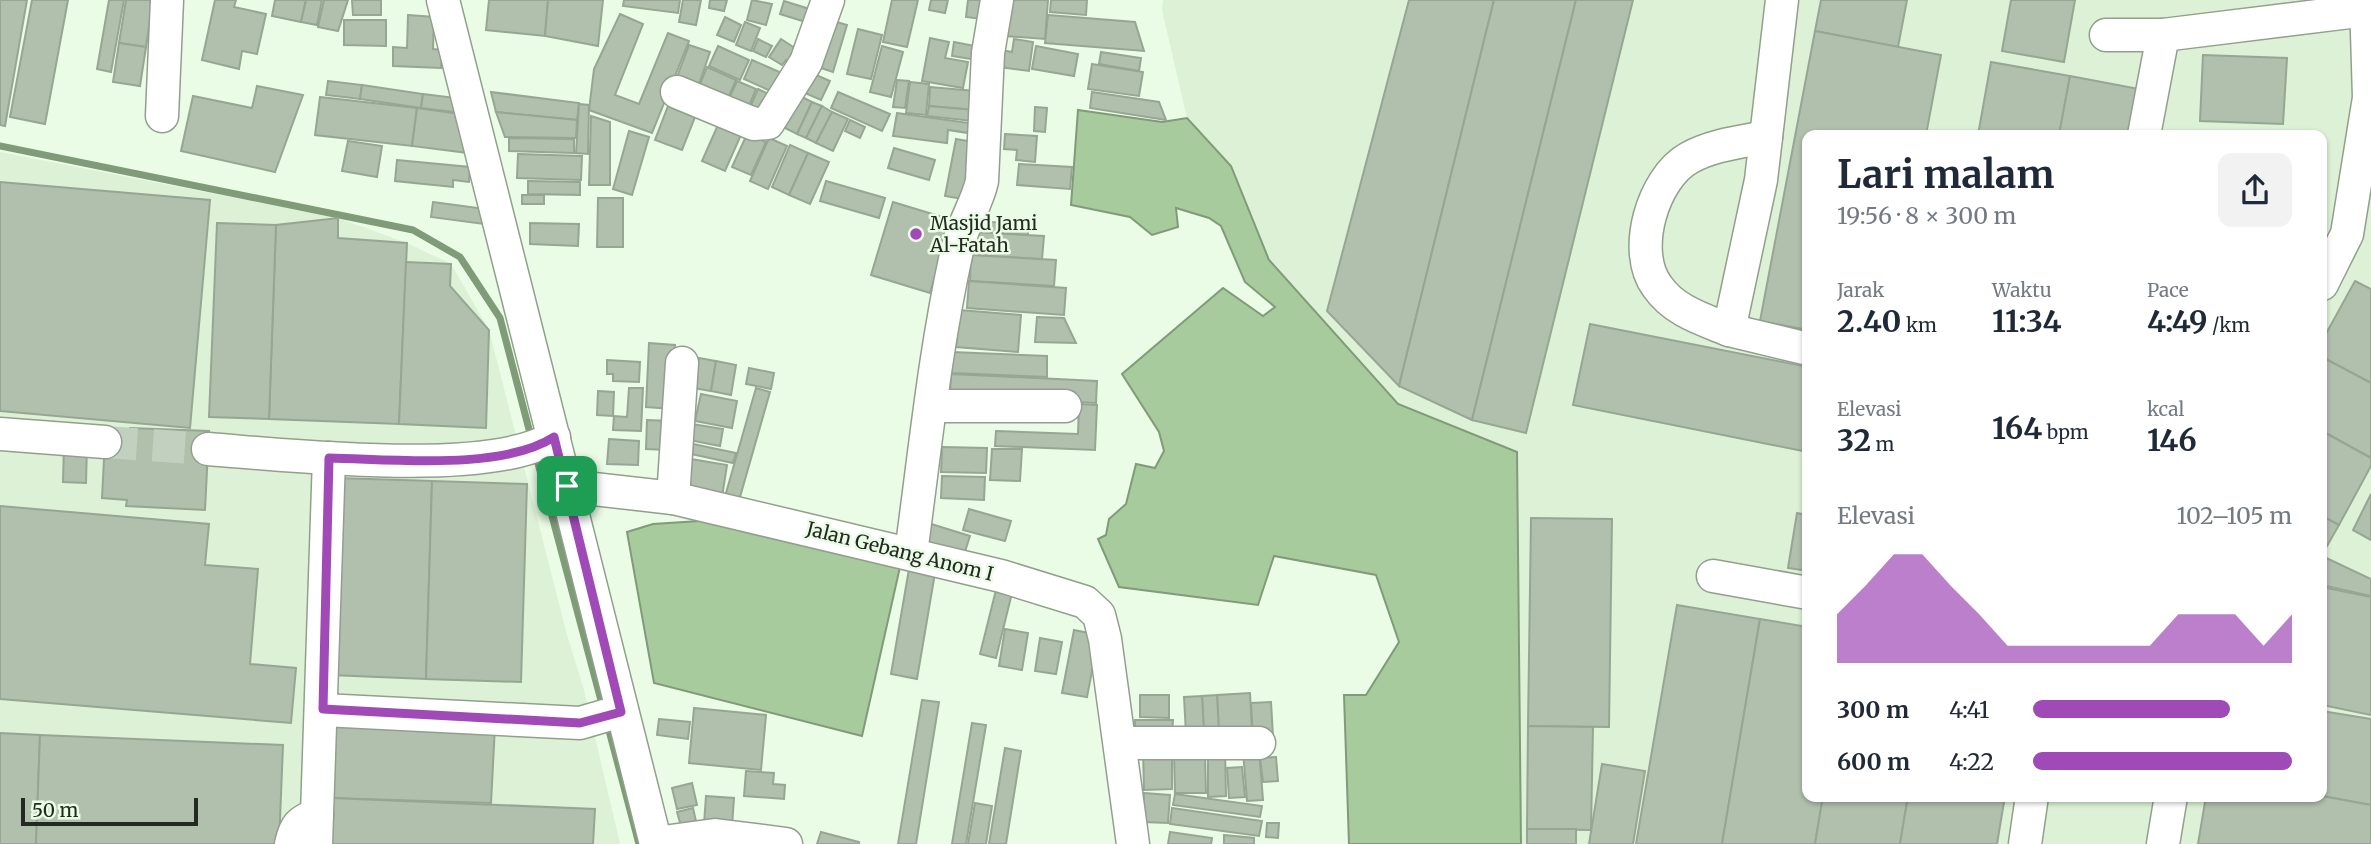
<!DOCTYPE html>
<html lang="id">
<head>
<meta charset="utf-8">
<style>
  :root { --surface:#fff; --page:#f2f2f3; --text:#1f2937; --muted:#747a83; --accent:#a04ab7 }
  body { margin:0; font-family:Merriweather,serif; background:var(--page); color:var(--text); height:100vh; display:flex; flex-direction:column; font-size:26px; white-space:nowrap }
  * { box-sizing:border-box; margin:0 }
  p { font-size:23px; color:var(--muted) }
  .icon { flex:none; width:38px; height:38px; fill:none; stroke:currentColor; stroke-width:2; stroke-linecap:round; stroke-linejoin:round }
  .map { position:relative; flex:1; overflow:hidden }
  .drawer { position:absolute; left:1802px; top:130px; width:525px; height:672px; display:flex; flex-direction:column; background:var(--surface); border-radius:14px; box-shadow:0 2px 5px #0004 }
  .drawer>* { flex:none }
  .scale { position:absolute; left:21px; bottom:18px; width:177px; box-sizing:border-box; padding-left:7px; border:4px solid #242a22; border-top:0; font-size:19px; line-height:24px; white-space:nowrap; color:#242a22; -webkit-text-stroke:5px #eafbe6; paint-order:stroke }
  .pin { position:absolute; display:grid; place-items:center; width:60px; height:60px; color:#fff; margin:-30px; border-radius:14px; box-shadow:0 4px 10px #0006 }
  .round { display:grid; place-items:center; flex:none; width:74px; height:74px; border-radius:14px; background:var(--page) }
  .headline { display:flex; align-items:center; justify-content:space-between; height:119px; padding:0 35px }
  h1 { font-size:38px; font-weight:700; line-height:52px }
  .figures { display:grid; grid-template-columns:repeat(3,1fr); gap:10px; height:119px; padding:7px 35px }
  .figures div { display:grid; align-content:center }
  .figures b { font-size:30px; font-weight:700 }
  .figures small { font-size:19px; font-weight:400 }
  .figures p { font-size:19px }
  .chart { height:196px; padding:14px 35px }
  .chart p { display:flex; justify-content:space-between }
  .chart svg { width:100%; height:126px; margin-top:7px; fill:var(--accent); opacity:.7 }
  ul { padding:0 35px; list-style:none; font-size:23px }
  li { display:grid; grid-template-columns:112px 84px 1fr; align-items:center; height:52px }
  li i { height:18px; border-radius:9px; background:var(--accent) }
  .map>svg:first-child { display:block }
  .built { fill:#dcf1d6; fill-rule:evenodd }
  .water { fill:#a7cb9d; stroke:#809b78; stroke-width:2 }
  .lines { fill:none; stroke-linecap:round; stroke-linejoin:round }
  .stream { stroke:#809b78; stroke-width:7 }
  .building { fill:#b0c0ac; stroke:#97a693; stroke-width:2 }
  .minor-tunnel { stroke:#c2d1bf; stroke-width:32; stroke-dasharray:32 16; stroke-linecap:butt }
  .minor-casing { stroke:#91a08c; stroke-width:35 }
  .minor { stroke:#fff; stroke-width:32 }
  .route-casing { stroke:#fff; stroke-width:14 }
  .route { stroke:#a04ab7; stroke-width:9 }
  .poi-dot { fill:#a04ab7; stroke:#eafbe6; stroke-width:2.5 }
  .labels { text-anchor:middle; stroke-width:5; stroke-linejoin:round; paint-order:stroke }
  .poi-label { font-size:19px; fill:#242a22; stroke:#eafbe6; text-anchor:start }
  .street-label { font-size:19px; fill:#242a22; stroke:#eafbe6 }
</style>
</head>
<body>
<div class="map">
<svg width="2371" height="844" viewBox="0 0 2371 844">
  <rect width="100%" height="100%" fill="#eafbe6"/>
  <!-- built -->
  <g class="built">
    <path d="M1163,0H2371V844H1521L1517,452L1398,404L1269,260L1231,166L1187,118L1162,10ZM1808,135H2322V796H1808Z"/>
    <polygon points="0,152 338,218 407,243 451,264 489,330 567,635 584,690 620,844 0,844"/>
  </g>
  <!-- water -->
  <g class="water">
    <polygon points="1078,110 1162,122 1187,118 1231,166 1269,260 1398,404 1517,452 1521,844 1349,844 1344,695 1366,695 1399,642 1376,575 1274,556 1258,605 1119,587 1098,539 1106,535 1109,519 1126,504 1136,464 1155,468 1164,451 1159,432 1122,374 1223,288 1263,316 1275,307 1245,282 1221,226 1209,218 1176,208 1178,227 1152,235 1130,217 1071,205"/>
    <polygon points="715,520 900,567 862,736 654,683 627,532 653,524"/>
  </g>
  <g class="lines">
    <!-- stream -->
    <g class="stream">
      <polyline points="0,146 413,230 460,257 500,318 531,437"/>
      <polyline points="535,452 603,708"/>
      <polyline points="607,723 639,844"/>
    </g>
  </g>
  <!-- building -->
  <g class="building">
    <polygon points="0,0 27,0 5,126 0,125"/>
    <polygon points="32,0 68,0 45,124 10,117"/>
    <polygon points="109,0 124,0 111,72 97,69"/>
    <polygon points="126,0 153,0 146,47 119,43"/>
    <polygon points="215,0 236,0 234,7 266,14 257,54 242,51 239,69 202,60"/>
    <polygon points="275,0 306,0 301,22 272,16"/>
    <polygon points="306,0 322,0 317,25 301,22"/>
    <polygon points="324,0 348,0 338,31 318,27"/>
    <polygon points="352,0 381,0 381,15 353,15"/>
    <polygon points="489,0 548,0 545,36 486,30"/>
    <polygon points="548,0 603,0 598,46 545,36"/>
    <polygon points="624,0 680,0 678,13 623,6"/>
    <polygon points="683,0 701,0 696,25 679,22"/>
    <polygon points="710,0 727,0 724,11 709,8"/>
    <polygon points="752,0 772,4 766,25 747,20"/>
    <polygon points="892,0 918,0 907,47 883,42"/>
    <polygon points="931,0 948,0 945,13 929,10"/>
    <polygon points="968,0 991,0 988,20 966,17"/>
    <polygon points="1008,0 1048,0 1045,39 1005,36"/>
    <polygon points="1051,0 1087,0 1086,15 1050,12"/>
    <polygon points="1409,0 1494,0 1399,386 1327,311"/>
    <polygon points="1494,0 1576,0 1472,420 1399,386"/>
    <polygon points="1576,0 1633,0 1526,433 1472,420"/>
    <polygon points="1821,0 1907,0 1898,47 1815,31"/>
    <polygon points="2011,0 2075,0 2064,62 2002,51"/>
    <polygon points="784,1 816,11 812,24 780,14"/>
    <polygon points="620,14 643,24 615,95 639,104 668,33 689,41 652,133 589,110 594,69"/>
    <polygon points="408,15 434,17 433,49 442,50 441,68 393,66 393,47 407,48"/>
    <polygon points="1048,15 1135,22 1144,51 1045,43"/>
    <polygon points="725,17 741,25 734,42 717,35"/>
    <polygon points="826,19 847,25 833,72 812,65"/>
    <polygon points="344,20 386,20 386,46 344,45"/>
    <polygon points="745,22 760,28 751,51 736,45"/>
    <polygon points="858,29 882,35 871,79 847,74"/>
    <polygon points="1815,31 1941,55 1926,135 1808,135 1808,330 1760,321"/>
    <polygon points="930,38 949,42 945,58 968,62 963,88 922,81"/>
    <polygon points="758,39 772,46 766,57 753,51"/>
    <polygon points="781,39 804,54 796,66 786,60 782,65 769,57"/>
    <polygon points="1014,39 1033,42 1029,71 998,67 1001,50 1012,52"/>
    <polygon points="954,42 980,47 978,60 952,56"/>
    <polygon points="119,43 146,47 140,86 113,82"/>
    <polygon points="689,45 710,52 699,84 677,77"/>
    <polygon points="718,46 749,60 740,80 709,66"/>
    <polygon points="882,46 903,52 891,97 870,92"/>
    <polygon points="1036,46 1078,54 1074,76 1032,69"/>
    <polygon points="1101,52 1141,58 1139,71 1099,64"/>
    <polygon points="2203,55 2287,58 2283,124 2200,121"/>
    <polygon points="752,60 793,78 784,97 744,79"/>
    <polygon points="1991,62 2070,76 2059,135 1978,135"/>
    <polygon points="1092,64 1143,72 1139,96 1088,89"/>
    <polygon points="707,67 736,80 725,105 697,92"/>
    <polygon points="807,71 830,81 821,100 798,90"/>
    <polygon points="2070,76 2139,89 2131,135 2059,135"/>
    <polygon points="897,80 909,81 905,108 893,107"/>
    <polygon points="328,81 362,85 360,99 326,95"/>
    <polygon points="737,81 756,89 747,111 727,103"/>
    <polygon points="910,82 929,84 926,115 906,113"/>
    <polygon points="362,85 423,94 421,108 360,99"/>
    <polygon points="257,86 303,95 275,172 181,151 193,96 252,108"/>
    <polygon points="930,87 975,91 974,110 929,106"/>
    <polygon points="758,89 777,98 766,119 748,112"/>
    <polygon points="491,92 579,103 577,120 496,112"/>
    <polygon points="838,92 890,114 882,131 831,108"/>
    <polygon points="1092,92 1159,102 1166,120 1090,108"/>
    <polygon points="794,93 812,102 797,134 779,125"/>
    <polygon points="423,94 456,98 454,112 421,108"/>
    <polygon points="320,97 417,108 412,146 315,135"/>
    <polygon points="812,102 822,106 806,138 797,134"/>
    <polygon points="579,104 589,105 588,154 576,153"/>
    <polygon points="668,106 695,117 682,150 655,140"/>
    <polygon points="822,106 832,112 816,143 806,138"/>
    <polygon points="929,106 974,110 972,121 927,116"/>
    <polygon points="1035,107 1047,108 1045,132 1034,131"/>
    <polygon points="417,108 460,114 468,153 412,146"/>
    <polygon points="496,112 577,120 576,138 505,137"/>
    <polygon points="832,112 848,119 833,151 816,143"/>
    <polygon points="897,113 969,123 968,133 948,130 947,143 893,136"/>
    <polygon points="591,116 610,122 610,185 589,185"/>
    <polygon points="721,118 744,128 725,171 702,161"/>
    <polygon points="850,120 865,127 860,138 845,131"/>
    <polygon points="629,131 649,137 632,195 613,189"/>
    <polygon points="2190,132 2288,135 2190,135"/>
    <polygon points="747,134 766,142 751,175 732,167"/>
    <polygon points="1005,134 1037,136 1035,162 1016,160 1017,150 1004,149"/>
    <polygon points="509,138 574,139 574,153 509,151"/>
    <polygon points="769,138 787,146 768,189 750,181"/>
    <polygon points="956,139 980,143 969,200 945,196"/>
    <polygon points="348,141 382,146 377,177 342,171"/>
    <polygon points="790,145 808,153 789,195 772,187"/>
    <polygon points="894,148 935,160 929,180 888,168"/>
    <polygon points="808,153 829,162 810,204 789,195"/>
    <polygon points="518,154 582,156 581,180 517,178"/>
    <polygon points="397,160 470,167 469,182 453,180 453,187 395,181"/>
    <polygon points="1019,164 1072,167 1070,189 1017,185"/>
    <polygon points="528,181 580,182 580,195 528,194"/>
    <polygon points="826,181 885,198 879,218 820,201"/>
    <polygon points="0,182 210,200 190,428 0,411"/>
    <rect x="522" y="195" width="22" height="9"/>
    <polygon points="598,198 623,198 623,247 597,247"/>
    <polygon points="433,202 493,210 491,225 431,217"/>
    <polygon points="893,202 952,220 930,293 871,275"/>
    <polygon points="338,218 338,238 407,243 399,424 269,419 276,225"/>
    <polygon points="973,221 1028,224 1028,235 972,232"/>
    <polygon points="217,223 276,225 269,419 209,417"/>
    <polygon points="530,223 579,224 578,246 530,244"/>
    <polygon points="972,232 1044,236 1042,259 971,255"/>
    <polygon points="971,255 1056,260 1054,286 970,281"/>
    <polygon points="406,262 451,264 450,286 489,330 486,428 399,424"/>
    <polygon points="969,281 1066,288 1064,315 967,308"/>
    <polygon points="2355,281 2371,289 2371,383 2322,357 2322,341"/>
    <polygon points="959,310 1021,315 1018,352 956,347"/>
    <polygon points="1037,317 1064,318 1076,343 1035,342"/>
    <polygon points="1590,324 1808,367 1808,428 1803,451 1573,405"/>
    <polygon points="649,343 675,345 672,409 646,407"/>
    <polygon points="952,352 1047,356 1047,377 951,373"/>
    <polygon points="2322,357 2371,383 2371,458 2322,431"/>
    <polygon points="699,358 716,361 711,391 693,388"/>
    <polygon points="607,360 640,362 639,382 613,381 613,374 607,374"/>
    <polygon points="716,361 736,365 731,395 711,391"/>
    <polygon points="749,368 774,373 771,389 746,384"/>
    <polygon points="951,374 1097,381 1096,403 950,396"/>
    <polygon points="629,388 643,388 641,431 613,430 614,416 627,417"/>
    <polygon points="756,388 770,392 738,504 724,500"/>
    <polygon points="598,391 614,392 613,416 597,415"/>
    <polygon points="701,394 737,401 732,428 695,421"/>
    <polygon points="1079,404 1097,405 1095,450 995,446 996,431 1078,434"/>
    <polygon points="647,420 669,421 668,450 646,449"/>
    <polygon points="692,424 723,429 720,446 689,440"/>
    <polygon points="130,428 209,431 205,510 126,506 127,500 102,498 105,439 130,440"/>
    <polygon points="2322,431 2371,458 2371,466 2339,525 2322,516"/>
    <polygon points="609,439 639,441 638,465 607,464"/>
    <polygon points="64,444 87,445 86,483 63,482"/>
    <polygon points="693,444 736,453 733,463 691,454"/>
    <polygon points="942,447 987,448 986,473 941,472"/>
    <polygon points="992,449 1022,449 1020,481 990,480"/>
    <polygon points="691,459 727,465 722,497 686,491"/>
    <polygon points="942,476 985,477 984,500 941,498"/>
    <polygon points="337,478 432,481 426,679 330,675"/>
    <polygon points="432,481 527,484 521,682 426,679"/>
    <polygon points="2371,494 2371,540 2353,530"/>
    <polygon points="0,506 209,524 205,565 258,569 250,664 296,668 291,723 0,699"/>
    <polygon points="969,509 1011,521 1005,541 963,530"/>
    <polygon points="1797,513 1808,515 1808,571 1788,568"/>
    <polygon points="2322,516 2339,525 2323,553 2322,553"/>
    <polygon points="1531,518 1612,519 1609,727 1528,726"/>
    <polygon points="928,523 970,536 962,561 920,548"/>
    <polygon points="2322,556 2371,579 2371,596 2322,585"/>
    <polygon points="909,569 935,573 917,679 891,674"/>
    <polygon points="2322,587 2371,597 2371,715 2322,705"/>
    <polygon points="996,590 1012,593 996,658 980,654"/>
    <polygon points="1677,605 1760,619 1722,844 1636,844"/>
    <polygon points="1760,619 1808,627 1808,796 1823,796 1815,844 1722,844"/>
    <polygon points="1005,629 1028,633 1022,670 999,666"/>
    <polygon points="1074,630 1099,635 1087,697 1062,693"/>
    <polygon points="1040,638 1062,642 1056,674 1035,671"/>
    <polygon points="1250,693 1252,731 1219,733 1217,695"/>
    <polygon points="1140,695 1169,695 1169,718 1140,717"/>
    <polygon points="1217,695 1219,733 1204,733 1202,696"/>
    <polygon points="1202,696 1204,733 1186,734 1184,697"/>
    <polygon points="922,700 939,702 916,844 898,844"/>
    <polygon points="1271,702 1273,736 1253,737 1251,703"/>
    <polygon points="694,708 766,715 761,770 689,763"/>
    <polygon points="2322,711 2371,719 2371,805 2322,796"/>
    <polygon points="335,718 495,726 491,803 331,798"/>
    <polygon points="659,719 690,722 688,739 657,735"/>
    <polygon points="1135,720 1173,720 1172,735 1135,735"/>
    <polygon points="972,723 986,725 966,844 952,844"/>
    <polygon points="1528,726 1593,727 1591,830 1527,829"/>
    <polygon points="0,733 40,735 36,844 0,844"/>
    <polygon points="40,735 283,745 279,844 36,844"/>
    <polygon points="1005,748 1021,751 1006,844 989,844"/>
    <polygon points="1172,749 1172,789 1144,790 1143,750"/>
    <polygon points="1225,749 1226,796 1208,797 1208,750"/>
    <polygon points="1259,749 1263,800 1247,801 1243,751"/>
    <polygon points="1205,754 1206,793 1175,793 1174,755"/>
    <polygon points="1276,757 1278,781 1263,782 1260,758"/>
    <polygon points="1602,764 1645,771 1633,844 1589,844"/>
    <polygon points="1242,767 1245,797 1229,798 1227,768"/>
    <polygon points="746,771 774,773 773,784 785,785 784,799 744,796"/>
    <polygon points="692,783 697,805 677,809 672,788"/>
    <polygon points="1144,793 1170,795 1168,823 1142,822"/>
    <polygon points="1175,794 1262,806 1260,817 1173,805"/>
    <polygon points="706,796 734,798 732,826 704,824"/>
    <polygon points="1823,796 1908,796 1900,844 1815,844"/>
    <polygon points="1908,796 2005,796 1997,844 1900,844"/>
    <polygon points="2206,796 2322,796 2371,805 2371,844 2198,844"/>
    <polygon points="331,798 595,809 593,844 329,844"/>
    <polygon points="975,803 992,806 986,844 968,844"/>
    <polygon points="693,808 698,830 683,833 677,812"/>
    <polygon points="1172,808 1262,821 1259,836 1170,824"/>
    <polygon points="1267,823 1279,823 1278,838 1266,837"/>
    <rect x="1527" y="829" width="49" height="15"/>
    <polygon points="821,832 859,842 859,844 817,844"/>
    <polygon points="1170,832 1212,838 1211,844 1168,844"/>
    <polygon points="1224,835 1254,838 1254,844 1224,844"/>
  </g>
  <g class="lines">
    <!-- minor-tunnel -->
    <polyline class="minor-tunnel" points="105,442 208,449"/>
    <defs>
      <g id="minor">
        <polyline points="443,0 656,844"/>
        <polyline points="1782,0 1761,180 1729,330 1808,349"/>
        <polyline points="2106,35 2163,35 2366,10"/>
        <polyline points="677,92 754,124 768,123 806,62 828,0"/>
        <polyline points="162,116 167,0"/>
        <polyline points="2144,135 2163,35"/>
        <polyline points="2322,284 2347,234 2366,116 2369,98 2366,0"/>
        <path d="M1729,330C1702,319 1674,311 1657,286C1631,251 1653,178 1689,158C1712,145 1741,142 1766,137"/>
        <polyline points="931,406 1065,406"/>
        <polyline points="0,434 105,442"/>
        <path d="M208,449C288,455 490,478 554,437"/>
        <polyline points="567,486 673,498 1001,576 1085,602 1099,615 1105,639 1133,844"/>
        <polyline points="673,498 682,363"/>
        <path d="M911,553C925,451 935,347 958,246C963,223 977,204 982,181L988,53L997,0"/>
        <polyline points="1713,576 1808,593"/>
        <polyline points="323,710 580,723 621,711"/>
        <polyline points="1121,743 1259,743"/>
        <polyline points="656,843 715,835 786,844"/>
        <path d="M291,844C295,826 299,821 317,815"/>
        <polyline points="316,844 329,458"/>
        <polyline points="2025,844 2032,796"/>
        <polyline points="2163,844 2171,796"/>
      </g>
    </defs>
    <!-- minor casing -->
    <use href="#minor" class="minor-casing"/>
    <!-- minor -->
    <use href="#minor" class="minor"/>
  </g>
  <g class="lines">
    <defs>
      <path id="route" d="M554,437L621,712L580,723L323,709L329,458C392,459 501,471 554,437Z"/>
    </defs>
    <!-- route casing -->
    <use href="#route" class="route-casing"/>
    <!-- route -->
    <use href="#route" class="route"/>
  </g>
  <!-- markers -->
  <circle class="poi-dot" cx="916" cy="234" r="7"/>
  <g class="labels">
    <!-- poi labels -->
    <g class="poi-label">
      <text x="930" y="230">Masjid Jami<tspan x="930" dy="22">Al-Fatah</tspan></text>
    </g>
    <!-- street labels -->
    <g class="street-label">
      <text transform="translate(900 551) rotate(14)" y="7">Jalan Gebang Anom I</text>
    </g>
  </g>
</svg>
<div class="scale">50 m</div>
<div class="pin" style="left:567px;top:486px;background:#1e9e55"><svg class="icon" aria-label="arrive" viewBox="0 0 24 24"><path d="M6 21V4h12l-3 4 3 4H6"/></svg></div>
<section class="drawer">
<div class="headline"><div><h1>Lari malam</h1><p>19:56 · 8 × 300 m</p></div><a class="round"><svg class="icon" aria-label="share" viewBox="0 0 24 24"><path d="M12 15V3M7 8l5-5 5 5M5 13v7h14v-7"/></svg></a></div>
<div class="figures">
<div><p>Jarak</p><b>2.40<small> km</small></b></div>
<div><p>Waktu</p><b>11:34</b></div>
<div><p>Pace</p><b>4:49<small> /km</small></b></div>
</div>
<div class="figures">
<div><p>Elevasi</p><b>32<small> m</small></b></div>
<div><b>164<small> bpm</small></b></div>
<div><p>kcal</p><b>146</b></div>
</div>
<div class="chart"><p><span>Elevasi</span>102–105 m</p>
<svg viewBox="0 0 160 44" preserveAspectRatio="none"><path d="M0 44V27L10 17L20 6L30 6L40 17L50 27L60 38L70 38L80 38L90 38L100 38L110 38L120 27L130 27L140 27L150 38L160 27V44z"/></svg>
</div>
<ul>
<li><b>300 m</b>4:41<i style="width:76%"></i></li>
<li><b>600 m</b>4:22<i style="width:100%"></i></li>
</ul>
</section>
</div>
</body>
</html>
